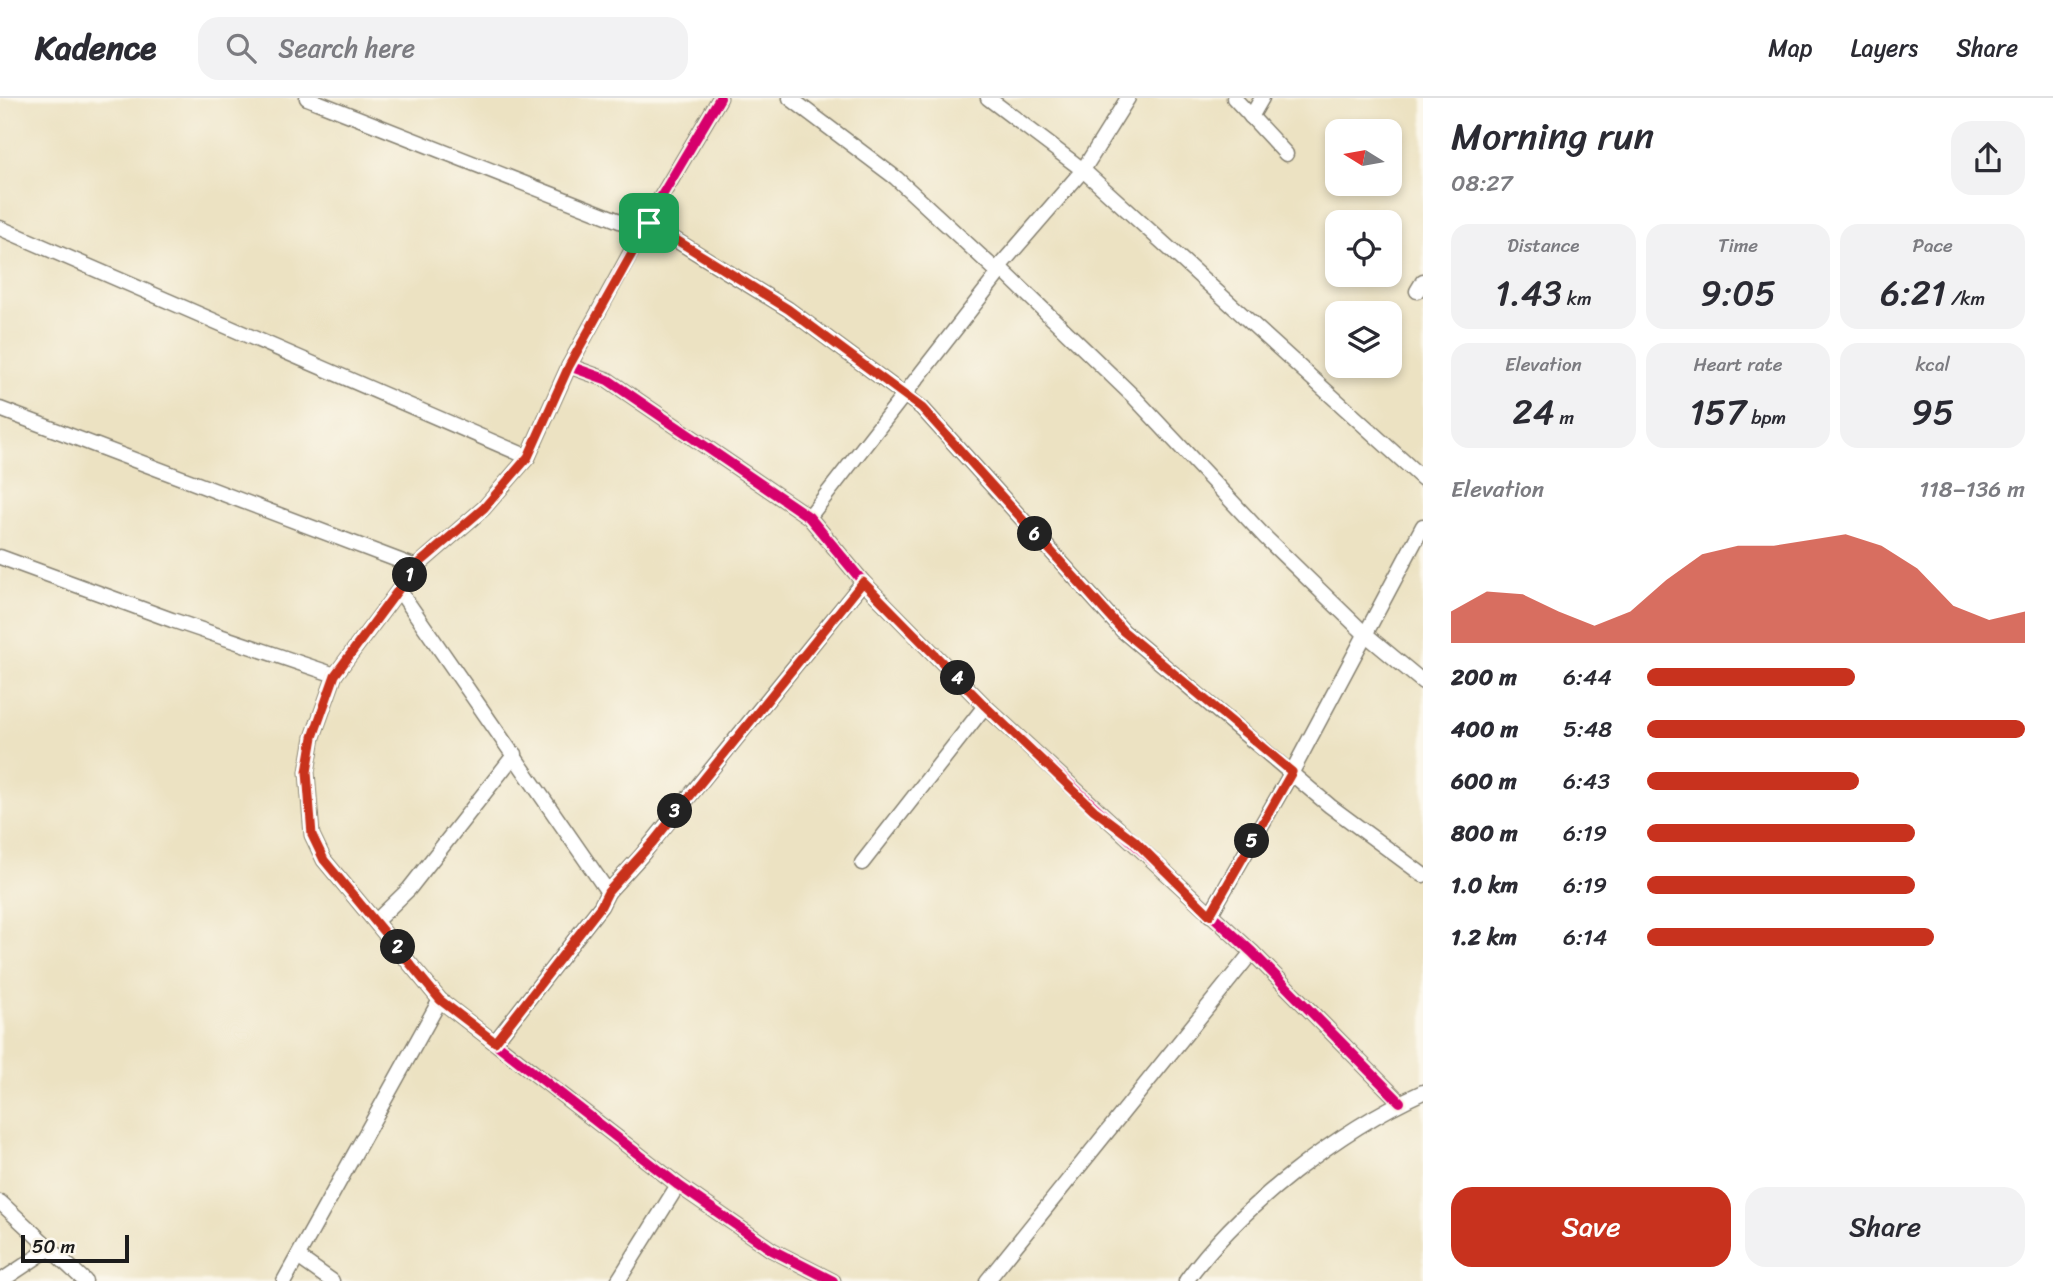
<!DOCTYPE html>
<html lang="en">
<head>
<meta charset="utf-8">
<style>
  :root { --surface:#fff; --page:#f2f2f3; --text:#2b2b33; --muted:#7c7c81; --line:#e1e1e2; --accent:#c8321e }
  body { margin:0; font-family:Sriracha,sans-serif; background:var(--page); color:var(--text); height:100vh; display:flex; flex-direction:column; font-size:26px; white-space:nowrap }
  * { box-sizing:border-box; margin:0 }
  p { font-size:23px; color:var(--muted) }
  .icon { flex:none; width:38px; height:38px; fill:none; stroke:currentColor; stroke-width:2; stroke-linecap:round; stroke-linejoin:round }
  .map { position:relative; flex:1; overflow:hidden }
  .panel { display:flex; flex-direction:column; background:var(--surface); width:630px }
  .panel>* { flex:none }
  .needle { width:46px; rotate:281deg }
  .fabs { position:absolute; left:1325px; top:21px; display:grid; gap:14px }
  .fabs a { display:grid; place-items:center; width:77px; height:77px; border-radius:14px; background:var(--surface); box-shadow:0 4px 10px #0003; font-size:35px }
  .scale { position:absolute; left:21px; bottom:18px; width:108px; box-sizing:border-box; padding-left:7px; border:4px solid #1c1c1c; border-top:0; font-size:19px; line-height:24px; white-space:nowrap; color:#1c1c1c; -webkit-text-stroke:5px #fbf7ec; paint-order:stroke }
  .pin { position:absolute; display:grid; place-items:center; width:60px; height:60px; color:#fff; margin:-30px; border-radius:14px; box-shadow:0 4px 10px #0006 }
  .km { position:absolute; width:35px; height:35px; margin:-18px; border-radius:50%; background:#222; color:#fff; font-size:19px; line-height:35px; text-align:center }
  .round { display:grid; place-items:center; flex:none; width:74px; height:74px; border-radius:21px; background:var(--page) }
  .headline { display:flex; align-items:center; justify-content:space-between; height:119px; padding:0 28px }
  h1 { font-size:38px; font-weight:600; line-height:52px }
  .figures { display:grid; grid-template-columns:repeat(3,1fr); gap:10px; height:119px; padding:7px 28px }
  .figures div { display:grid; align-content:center; border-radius:18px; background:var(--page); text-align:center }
  .figures b { font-size:35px; font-weight:600 }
  .figures small { font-size:19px; font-weight:400 }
  .figures p { font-size:19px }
  .chart { height:196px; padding:14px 28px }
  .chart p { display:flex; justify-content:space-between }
  .chart svg { width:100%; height:126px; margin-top:7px; fill:var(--accent); opacity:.7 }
  .cta { display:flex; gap:14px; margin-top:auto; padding:14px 28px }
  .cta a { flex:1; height:80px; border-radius:21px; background:var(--accent); color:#fff; font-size:28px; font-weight:600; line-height:80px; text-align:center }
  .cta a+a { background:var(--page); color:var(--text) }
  ul { padding:0 28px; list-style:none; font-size:23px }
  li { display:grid; grid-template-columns:112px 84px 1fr; align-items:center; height:52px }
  li i { height:18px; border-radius:9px; background:var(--accent) }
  header { display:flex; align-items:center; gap:42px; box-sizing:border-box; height:98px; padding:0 35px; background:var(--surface); border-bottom:2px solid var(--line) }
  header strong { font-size:33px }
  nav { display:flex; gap:38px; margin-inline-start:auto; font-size:24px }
  .search { width:490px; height:63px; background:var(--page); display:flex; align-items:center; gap:18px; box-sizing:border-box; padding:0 24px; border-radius:21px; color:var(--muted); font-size:26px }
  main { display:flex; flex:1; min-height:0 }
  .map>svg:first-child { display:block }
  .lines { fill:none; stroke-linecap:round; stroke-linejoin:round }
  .street-casing { stroke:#847f6f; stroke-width:17 }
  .street { stroke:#fff; stroke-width:14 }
  .cycleway-casing { stroke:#fbf7ec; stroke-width:15 }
  .cycleway { stroke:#d6006c; stroke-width:10 }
  .route-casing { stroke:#fff; stroke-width:14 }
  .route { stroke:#c8321e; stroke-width:9 }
</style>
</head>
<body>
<header>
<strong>Kadence</strong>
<div class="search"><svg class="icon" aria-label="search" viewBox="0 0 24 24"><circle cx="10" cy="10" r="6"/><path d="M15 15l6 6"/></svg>Search here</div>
<nav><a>Map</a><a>Layers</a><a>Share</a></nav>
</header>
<main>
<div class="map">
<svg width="1423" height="1183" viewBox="0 0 1423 1183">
  <rect width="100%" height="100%" fill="#fbf7ec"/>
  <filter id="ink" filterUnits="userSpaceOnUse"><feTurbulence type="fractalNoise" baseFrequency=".0143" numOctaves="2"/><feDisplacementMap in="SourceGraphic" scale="14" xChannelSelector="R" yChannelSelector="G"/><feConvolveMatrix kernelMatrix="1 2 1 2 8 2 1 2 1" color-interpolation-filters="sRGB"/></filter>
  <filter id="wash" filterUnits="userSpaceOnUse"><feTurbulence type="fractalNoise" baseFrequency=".00686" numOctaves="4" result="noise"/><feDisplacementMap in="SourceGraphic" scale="28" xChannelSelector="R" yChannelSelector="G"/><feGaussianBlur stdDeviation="1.57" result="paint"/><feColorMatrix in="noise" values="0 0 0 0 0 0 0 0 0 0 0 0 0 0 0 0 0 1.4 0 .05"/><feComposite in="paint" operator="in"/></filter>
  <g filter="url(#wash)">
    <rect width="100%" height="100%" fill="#ece2c2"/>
  </g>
  <g filter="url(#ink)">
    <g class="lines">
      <defs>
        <g id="street">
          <polyline points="307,0 645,133"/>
          <polyline points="720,0 661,99 569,268 528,359 484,410 416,469 335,577 313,639 307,674 312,737 324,762 440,902 678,1087 772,1152 833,1183"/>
          <polyline points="790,0 896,80 999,175"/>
          <polyline points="988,0 1083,72 1423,381"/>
          <polyline points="1234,0 1286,56"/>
          <polyline points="1251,19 1262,0"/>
          <polyline points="648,125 788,211 922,310 1123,533 1330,708 1423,777"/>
          <polyline points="0,130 528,359"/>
          <polyline points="999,169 1134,299 1266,440 1364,535 1423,584"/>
          <polyline points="1417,193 1423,183"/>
          <polyline points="569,268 608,282 809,419 863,484 985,608 1252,854 1400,1004"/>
          <polyline points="0,311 416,469"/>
          <polyline points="809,419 999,175 999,169 1083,72 1128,0"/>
          <polyline points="0,459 172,522 335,577"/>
          <polyline points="399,492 608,794"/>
          <polyline points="862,765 985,608"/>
          <polyline points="1210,817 1292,674 1423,428"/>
          <polyline points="377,822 409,791 515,656"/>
          <polyline points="495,944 601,808 608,794 641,758 863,484"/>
          <polyline points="0,1104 85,1183"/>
          <polyline points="298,1159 332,1183"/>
          <polyline points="1,1183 49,1151"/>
          <polyline points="284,1183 440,902"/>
          <polyline points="618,1183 678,1087"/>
          <polyline points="987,1183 1252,854"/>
          <path d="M1186,1183C1240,1108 1339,1032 1423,994"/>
        </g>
      </defs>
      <!-- street casing -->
      <use href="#street" class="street-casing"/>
      <!-- street -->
      <use href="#street" class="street"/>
      <defs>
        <g id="cycleway">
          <polyline points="720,0 661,99 569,268 528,359 484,410 416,469 335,577 313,639 307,674 312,737 324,762 440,902 678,1087 772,1152 833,1183"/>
          <polyline points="569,268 608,282 809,419 863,484 985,608 1252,854 1400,1004"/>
        </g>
      </defs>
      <!-- cycleway casing -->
      <use href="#cycleway" class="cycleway-casing"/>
      <!-- cycleway -->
      <use href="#cycleway" class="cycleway"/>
    </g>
  </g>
  <g class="lines" filter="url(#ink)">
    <defs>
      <polygon id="route" points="649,125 788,211 922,310 1123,533 1292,674 1210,817 1134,742 1094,712 985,608 863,484 653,744 608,794 601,808 495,944 440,902 324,762 312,737 307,674 313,639 335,577 416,468 484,410 528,359 569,268"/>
    </defs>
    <!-- route casing -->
    <use href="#route" class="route-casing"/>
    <!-- route -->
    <use href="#route" class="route"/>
  </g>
</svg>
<div class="fabs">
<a><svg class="needle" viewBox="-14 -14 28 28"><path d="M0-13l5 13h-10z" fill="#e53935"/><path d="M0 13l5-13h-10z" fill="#7c7c81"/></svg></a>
<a><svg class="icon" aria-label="locate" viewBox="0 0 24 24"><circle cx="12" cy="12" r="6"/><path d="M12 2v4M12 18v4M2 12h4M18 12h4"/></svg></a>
<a><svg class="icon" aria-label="layers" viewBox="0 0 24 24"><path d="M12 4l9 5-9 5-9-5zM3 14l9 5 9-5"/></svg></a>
</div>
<div class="scale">50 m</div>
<div class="pin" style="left:649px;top:125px;background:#1e9e55"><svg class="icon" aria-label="arrive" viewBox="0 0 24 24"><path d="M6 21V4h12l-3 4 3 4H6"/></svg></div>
<b class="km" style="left:410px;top:477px">1</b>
<b class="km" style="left:398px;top:849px">2</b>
<b class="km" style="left:675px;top:713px">3</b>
<b class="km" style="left:958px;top:580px">4</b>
<b class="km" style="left:1252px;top:743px">5</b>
<b class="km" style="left:1035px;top:436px">6</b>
</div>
<section class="panel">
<div class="headline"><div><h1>Morning run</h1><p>08:27</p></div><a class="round"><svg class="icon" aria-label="share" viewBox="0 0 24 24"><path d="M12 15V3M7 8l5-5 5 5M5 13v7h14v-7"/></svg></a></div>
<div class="figures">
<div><p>Distance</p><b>1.43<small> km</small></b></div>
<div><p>Time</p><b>9:05</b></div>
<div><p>Pace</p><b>6:21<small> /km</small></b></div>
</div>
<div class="figures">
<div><p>Elevation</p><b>24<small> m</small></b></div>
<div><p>Heart rate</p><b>157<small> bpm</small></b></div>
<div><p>kcal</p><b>95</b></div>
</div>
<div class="chart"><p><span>Elevation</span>118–136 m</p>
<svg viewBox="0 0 160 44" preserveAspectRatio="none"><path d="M0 44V33L10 26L20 27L30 33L40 38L50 33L60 22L70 13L80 10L90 10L100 8L110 6L120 10L130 18L140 31L150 36L160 33V44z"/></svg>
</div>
<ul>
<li><b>200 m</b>6:44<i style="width:55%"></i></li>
<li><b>400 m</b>5:48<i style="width:100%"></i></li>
<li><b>600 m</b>6:43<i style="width:56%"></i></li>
<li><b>800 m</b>6:19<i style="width:71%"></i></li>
<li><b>1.0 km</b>6:19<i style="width:71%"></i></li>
<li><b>1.2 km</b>6:14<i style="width:76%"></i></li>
</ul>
<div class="cta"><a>Save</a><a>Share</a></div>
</section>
</main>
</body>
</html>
